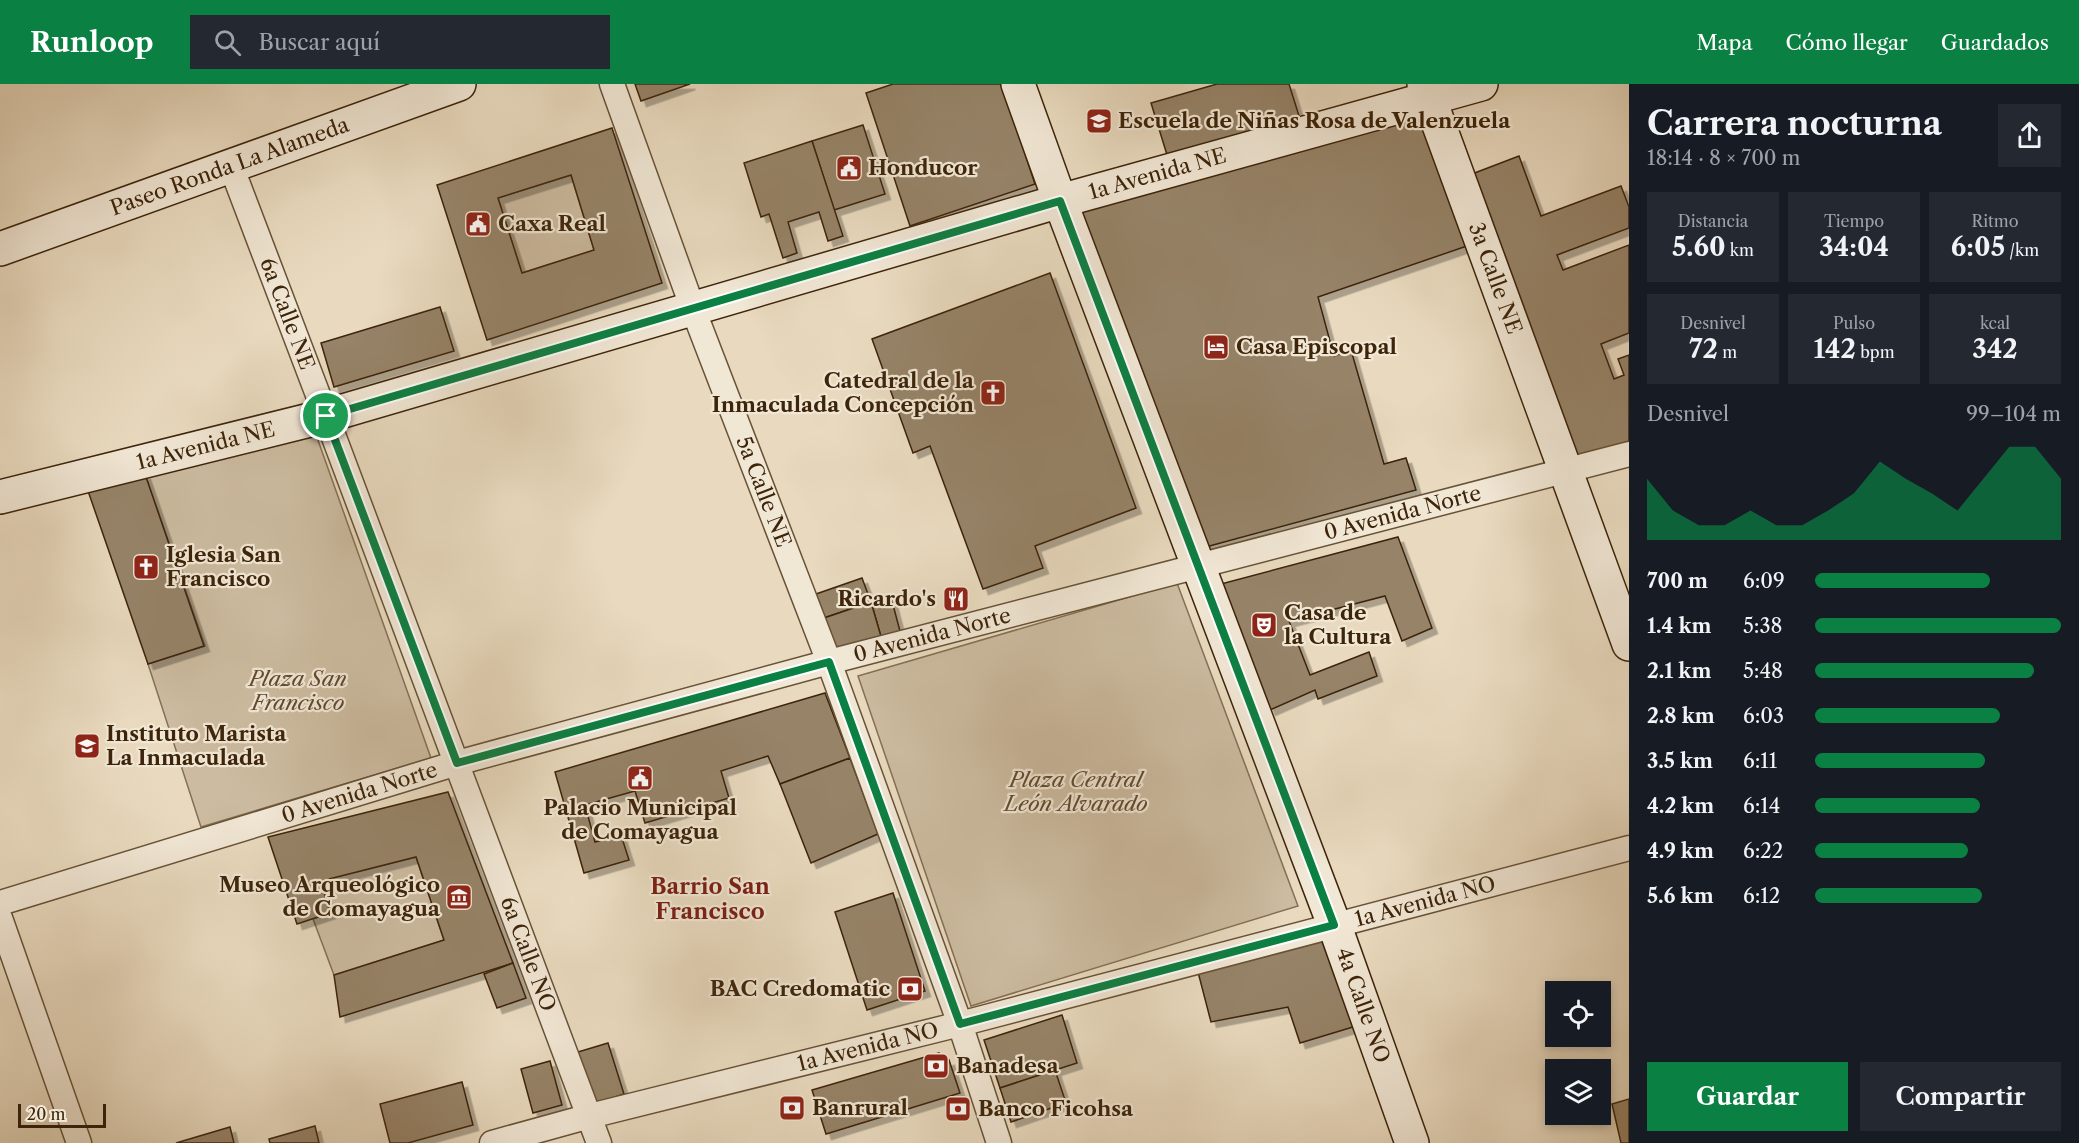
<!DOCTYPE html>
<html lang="es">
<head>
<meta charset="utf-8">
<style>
  :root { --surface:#171b24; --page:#242831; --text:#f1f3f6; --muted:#9ea1a6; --accent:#0b8043 }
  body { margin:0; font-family:"Libre Caslon Text",serif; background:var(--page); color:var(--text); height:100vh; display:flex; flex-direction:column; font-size:22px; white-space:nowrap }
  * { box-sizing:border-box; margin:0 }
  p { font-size:20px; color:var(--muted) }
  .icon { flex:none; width:33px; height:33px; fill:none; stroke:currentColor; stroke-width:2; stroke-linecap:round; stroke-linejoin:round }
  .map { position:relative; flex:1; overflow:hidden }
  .drawer { display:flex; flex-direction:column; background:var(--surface); width:450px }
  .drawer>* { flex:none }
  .buttons { position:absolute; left:1545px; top:897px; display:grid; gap:12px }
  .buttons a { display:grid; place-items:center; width:66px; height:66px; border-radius:0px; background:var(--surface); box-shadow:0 3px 9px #0003; font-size:30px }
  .scale { position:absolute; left:18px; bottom:15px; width:88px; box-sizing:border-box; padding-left:6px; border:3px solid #3d240a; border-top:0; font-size:16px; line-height:21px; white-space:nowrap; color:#3d240a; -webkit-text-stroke:4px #f1e7d5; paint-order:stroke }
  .pin { position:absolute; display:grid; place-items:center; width:51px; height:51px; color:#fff; margin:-26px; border:3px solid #fff; border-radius:50%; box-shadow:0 2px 6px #0007 }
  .round { display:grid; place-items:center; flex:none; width:63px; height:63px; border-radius:0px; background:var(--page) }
  .overview { display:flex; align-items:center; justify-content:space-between; height:102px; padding:0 18px }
  h1 { font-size:33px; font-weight:700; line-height:45px }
  .stats { display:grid; grid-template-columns:repeat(3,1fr); gap:9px; height:102px; padding:6px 18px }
  .stats div { display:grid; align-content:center; border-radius:0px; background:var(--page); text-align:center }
  .stats b { font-size:26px; font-weight:700 }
  .stats small { font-size:16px; font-weight:400 }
  .stats p { font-size:16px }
  .chart { height:168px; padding:12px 18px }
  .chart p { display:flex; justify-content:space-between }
  .chart svg { width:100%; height:108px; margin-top:6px; fill:var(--accent); opacity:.7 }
  .button { display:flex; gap:12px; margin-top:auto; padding:12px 18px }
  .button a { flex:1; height:69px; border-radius:0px; background:var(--accent); color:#fff; font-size:24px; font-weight:700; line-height:69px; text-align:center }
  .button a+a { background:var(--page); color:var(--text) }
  ul { padding:0 18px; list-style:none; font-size:20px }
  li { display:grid; grid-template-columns:96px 72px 1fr; align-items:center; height:45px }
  li i { height:15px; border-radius:8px; background:var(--accent) }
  header { display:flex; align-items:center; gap:36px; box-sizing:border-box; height:84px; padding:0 30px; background:var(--accent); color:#fff }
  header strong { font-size:28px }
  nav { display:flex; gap:33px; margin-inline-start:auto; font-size:21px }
  .search { width:420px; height:54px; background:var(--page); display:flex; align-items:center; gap:15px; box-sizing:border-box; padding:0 21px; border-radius:0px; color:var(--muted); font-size:22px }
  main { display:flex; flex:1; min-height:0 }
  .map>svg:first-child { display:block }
  .green { fill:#ccbba0; stroke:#847055; stroke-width:1.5 }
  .building { fill:#968368; stroke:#3d240a; stroke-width:1.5; fill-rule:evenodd; filter:url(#shadow) }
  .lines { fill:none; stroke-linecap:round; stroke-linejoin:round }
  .street-casing { stroke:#685237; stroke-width:27 }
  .secondary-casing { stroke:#3d240a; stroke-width:36 }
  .street { stroke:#f1e7d5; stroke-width:24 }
  .secondary { stroke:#f1e7d5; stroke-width:33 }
  .route-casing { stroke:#fff; stroke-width:12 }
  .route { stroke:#0b8043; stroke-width:8 }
  .labels { text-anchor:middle; stroke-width:4.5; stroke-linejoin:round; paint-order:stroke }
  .poi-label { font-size:21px; font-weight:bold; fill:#3d240a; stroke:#f1e7d5; text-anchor:start }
  .street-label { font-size:21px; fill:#3d240a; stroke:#f1e7d5 }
  .park-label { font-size:21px; font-style:italic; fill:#614a30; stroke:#f1e7d5 }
  .neighbourhood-label { font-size:22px; font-weight:bold; fill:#7a1f14; stroke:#f1e7d5 }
</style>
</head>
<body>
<header>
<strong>Runloop</strong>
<div class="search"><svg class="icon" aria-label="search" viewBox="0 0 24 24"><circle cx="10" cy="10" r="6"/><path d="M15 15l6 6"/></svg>Buscar aquí</div>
<nav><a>Mapa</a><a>Cómo llegar</a><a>Guardados</a></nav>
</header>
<main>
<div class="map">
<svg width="1629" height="1059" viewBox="0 0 1629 1059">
  <defs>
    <filter id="shadow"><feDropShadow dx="5.5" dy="5.5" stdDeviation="0" flood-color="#0004"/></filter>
  </defs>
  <rect width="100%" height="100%" fill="#e9dabf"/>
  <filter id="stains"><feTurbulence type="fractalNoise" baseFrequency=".00333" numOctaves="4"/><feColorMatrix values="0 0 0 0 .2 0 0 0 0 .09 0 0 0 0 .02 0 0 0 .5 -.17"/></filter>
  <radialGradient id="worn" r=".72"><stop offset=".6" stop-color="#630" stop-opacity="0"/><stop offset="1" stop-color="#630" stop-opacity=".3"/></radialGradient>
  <!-- green -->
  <g class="green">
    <polygon points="571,91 594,166 522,189 498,114"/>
    <polygon points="314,345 431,674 201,743 148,580 205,562 145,390"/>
    <polygon points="1177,499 1298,822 971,922 858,592"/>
    <polygon points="416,773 444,856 334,891 313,835 330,829 321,797"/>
  </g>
  <!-- building -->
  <g class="building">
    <polygon points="635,0 690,0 641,17"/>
    <polygon points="893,0 1002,0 1035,100 910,142 866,9"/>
    <polygon points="1217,0 1289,0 1300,35 1168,74 1151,19"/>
    <polygon points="1422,33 1467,162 1318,213 1334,272 1351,266 1384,380 1406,374 1416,406 1202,464 1075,128"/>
    <polygon points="863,41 885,110 834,126 812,57"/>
    <path d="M612,44L662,199L487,256L437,101ZM571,91L594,166L522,189L498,114Z"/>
    <polygon points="812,57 843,152 828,157 819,128 788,138 797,169 783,174 769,130 761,133 744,79"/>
    <polygon points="1519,72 1541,132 1621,102 1629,123 1629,144 1557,171 1563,186 1629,161 1629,249 1601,260 1614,295 1624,291 1618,275 1629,271 1629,357 1577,377 1472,90"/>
    <polygon points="1050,189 1136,424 1035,462 1043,484 983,505 930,362 913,369 872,255"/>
    <polygon points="440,223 454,267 334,303 321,259"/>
    <polygon points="145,390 204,562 148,580 87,404"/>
    <polygon points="1398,453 1432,544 1402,557 1385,512 1289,537 1310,591 1369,568 1377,592 1318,615 1315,606 1270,626 1221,500"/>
    <polygon points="862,494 871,518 824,534 816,510"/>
    <polygon points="891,513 901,551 882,556 871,518"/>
    <polygon points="871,518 882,556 835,569 824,534"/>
    <polygon points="825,609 850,674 780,700 768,672 721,687 729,714 645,739 635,707 585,721 595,758 621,751 629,776 584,789 555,688"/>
    <polygon points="850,674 878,750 811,779 780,700"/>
    <polygon points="448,708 513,879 340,933 334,891 444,856 416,773 321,797 330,829 297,840 268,753"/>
    <polygon points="893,809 925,907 867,926 835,828"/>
    <polygon points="1316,856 1324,857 1353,943 1300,959 1288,923 1211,938 1198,888"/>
    <polygon points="513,879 526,914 497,924 484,890"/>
    <polygon points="1062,931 1077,979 1000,1004 984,956"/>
    <polygon points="608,959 624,1010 595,1020 578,968"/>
    <polygon points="939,969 941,978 949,976 960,1009 826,1050 812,1006"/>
    <polygon points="550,977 562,1021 533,1029 521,985"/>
    <polygon points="1055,986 1066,1019 1011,1038 1000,1004"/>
    <polygon points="462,998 473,1041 408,1059 390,1059 380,1020"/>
    <polygon points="1629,1015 1629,1059 1621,1059 1612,1020"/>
    <polygon points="315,1042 319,1059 270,1059 269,1055"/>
    <polygon points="230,1043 234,1059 176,1059"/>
  </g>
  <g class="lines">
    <defs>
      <g id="street">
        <path id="s1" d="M612,0L693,225L829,578L960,940L999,1059"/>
        <path id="s2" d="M231,82L326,332L599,1059"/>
        <path id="s3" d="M0,819L457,679L829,578L1629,370"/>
        <polyline points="0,834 79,1059"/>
        <path id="s4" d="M492,1059L590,1032L960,940L1629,764"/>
      </g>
      <g id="secondary">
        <path id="s5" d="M1018,0L1060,117L1338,851L1412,1059"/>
        <path id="s6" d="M1424,0L1629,560"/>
        <path id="s7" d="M0,165L459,0"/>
        <path id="s8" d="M0,413L326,332L1060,117L1481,0"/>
      </g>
    </defs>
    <!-- street casing -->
    <use href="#street" class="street-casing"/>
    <!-- secondary casing -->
    <use href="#secondary" class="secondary-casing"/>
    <!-- street -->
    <use href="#street" class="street"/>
    <!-- secondary -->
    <use href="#secondary" class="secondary"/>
  </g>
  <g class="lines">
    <defs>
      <polygon id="route" points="1060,117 1334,841 960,940 829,578 457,679 326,332"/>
    </defs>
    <!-- route casing -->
    <use href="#route" class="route-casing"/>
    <!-- route -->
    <use href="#route" class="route"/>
  </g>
  <!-- icons -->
  <defs>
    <symbol id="school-square" viewBox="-11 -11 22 22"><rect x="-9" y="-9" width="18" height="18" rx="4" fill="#8f2418" stroke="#f1e7d5"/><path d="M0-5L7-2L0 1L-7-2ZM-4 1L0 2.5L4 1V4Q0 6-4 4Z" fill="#fff"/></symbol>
    <symbol id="civic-square" viewBox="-11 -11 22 22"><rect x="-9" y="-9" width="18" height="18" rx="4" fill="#8f2418" stroke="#f1e7d5"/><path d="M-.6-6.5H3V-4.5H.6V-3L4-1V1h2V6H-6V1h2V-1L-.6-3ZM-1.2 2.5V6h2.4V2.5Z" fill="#fff"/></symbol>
    <symbol id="hotel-square" viewBox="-11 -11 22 22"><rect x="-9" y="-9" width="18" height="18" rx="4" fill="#8f2418" stroke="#f1e7d5"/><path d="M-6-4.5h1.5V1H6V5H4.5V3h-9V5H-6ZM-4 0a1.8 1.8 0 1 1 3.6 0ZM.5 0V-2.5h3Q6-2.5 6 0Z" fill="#fff"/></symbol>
    <symbol id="church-square" viewBox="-11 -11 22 22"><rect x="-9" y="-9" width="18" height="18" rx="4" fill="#8f2418" stroke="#f1e7d5"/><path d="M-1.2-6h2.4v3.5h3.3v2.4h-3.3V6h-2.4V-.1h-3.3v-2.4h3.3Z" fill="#fff"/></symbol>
    <symbol id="restaurant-square" viewBox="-11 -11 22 22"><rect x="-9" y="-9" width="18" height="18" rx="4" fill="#8f2418" stroke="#f1e7d5"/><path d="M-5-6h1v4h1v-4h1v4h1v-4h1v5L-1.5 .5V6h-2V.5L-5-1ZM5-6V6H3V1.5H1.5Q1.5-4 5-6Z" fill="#fff"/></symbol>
    <symbol id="theatre-square" viewBox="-11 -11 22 22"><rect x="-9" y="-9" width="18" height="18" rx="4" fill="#8f2418" stroke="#f1e7d5"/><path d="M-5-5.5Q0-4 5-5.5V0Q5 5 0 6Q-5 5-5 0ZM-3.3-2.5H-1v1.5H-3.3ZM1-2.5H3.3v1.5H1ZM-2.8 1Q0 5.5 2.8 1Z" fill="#fff"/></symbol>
    <symbol id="museum-square" viewBox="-11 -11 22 22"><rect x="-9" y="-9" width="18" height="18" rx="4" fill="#8f2418" stroke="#f1e7d5"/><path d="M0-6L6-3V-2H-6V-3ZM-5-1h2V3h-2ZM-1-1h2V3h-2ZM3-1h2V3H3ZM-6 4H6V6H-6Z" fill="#fff"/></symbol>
    <symbol id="bank-square" viewBox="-11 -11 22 22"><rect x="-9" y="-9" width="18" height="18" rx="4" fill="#8f2418" stroke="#f1e7d5"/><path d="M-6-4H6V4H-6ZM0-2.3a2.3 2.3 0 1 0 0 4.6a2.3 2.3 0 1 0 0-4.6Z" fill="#fff"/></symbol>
  </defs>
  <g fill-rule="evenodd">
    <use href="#school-square" x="1084" y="22" width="30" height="30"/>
    <use href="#civic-square" x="834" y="69" width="30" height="30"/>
    <use href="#civic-square" x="463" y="125" width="30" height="30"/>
    <use href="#hotel-square" x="1201" y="248" width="30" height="30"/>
    <use href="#church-square" x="978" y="294" width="30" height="30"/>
    <use href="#church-square" x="131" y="468" width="30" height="30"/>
    <use href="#restaurant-square" x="941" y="500" width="30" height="30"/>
    <use href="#theatre-square" x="1249" y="526" width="30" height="30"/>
    <use href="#school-square" x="72" y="647" width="30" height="30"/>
    <use href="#civic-square" x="625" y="679" width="30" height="30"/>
    <use href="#museum-square" x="444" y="798" width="30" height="30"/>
    <use href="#bank-square" x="895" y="890" width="30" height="30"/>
    <use href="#bank-square" x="921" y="967" width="30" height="30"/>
    <use href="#bank-square" x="777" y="1009" width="30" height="30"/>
    <use href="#bank-square" x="943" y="1010" width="30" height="30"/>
  </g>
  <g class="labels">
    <!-- poi labels -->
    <g class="poi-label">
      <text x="1118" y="44">Escuela de Niñas Rosa de Valenzuela</text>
      <text x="868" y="91">Honducor</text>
      <text x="498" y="147">Caxa Real</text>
      <text x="1236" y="270">Casa Episcopal</text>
      <text x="974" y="304" text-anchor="end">Catedral de la<tspan x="974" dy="24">Inmaculada Concepción</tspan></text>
      <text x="166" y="478">Iglesia San<tspan x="166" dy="24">Francisco</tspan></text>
      <text x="936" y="522" text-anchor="end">Ricardo's</text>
      <text x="1284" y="536">Casa de<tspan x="1284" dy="24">la Cultura</tspan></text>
      <text x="106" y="657">Instituto Marista<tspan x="106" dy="24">La Inmaculada</tspan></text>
      <text x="640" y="731" text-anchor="middle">Palacio Municipal<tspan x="640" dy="24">de Comayagua</tspan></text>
      <text x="440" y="808" text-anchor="end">Museo Arqueológico<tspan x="440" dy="24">de Comayagua</tspan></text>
      <text x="890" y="912" text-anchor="end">BAC Credomatic</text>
      <text x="956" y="989">Banadesa</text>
      <text x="812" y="1031">Banrural</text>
      <text x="978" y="1032">Banco Ficohsa</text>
    </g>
    <!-- street labels -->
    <g class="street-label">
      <text dy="7" stroke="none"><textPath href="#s7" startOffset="244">Paseo Ronda La Alameda</textPath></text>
      <text dy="7" stroke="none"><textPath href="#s8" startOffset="1202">1a Avenida NE</textPath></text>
      <text dy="7" stroke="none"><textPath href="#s6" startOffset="207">3a Calle NE</textPath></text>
      <text dy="7" stroke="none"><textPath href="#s2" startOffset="158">6a Calle NE</textPath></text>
      <text dy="7" stroke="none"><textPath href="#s8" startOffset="212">1a Avenida NE</textPath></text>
      <text dy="7" stroke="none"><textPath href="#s1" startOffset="435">5a Calle NE</textPath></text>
      <text dy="7" stroke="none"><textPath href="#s3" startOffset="1456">0 Avenida Norte</textPath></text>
      <text dy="7" stroke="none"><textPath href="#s3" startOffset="970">0 Avenida Norte</textPath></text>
      <text dy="7" stroke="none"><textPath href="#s3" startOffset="376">0 Avenida Norte</textPath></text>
      <text dy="7" stroke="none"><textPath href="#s4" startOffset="964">1a Avenida NO</textPath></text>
      <text dy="7" stroke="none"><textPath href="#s2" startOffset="842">6a Calle NO</textPath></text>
      <text dy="7" stroke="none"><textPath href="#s5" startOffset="984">4a Calle NO</textPath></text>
      <text dy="7" stroke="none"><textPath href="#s4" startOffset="388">1a Avenida NO</textPath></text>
    </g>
    <!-- park labels -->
    <g class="park-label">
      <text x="298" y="602">Plaza San<tspan x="298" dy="24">Francisco</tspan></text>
      <text x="1076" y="703">Plaza Central<tspan x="1076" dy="24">León Alvarado</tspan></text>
    </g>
    <!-- neighbourhood labels -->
    <g class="neighbourhood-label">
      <text x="710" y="810">Barrio San<tspan x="710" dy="25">Francisco</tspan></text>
    </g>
  </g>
  <rect width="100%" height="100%" filter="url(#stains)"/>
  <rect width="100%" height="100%" fill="url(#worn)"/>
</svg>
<div class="buttons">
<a><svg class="icon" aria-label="locate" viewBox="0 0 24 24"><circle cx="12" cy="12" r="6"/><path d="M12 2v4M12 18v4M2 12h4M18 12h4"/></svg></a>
<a><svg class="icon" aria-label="layers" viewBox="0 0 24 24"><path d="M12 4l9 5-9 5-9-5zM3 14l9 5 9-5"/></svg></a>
</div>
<div class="scale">20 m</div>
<div class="pin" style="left:326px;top:332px;background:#1e9e55"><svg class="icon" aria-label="arrive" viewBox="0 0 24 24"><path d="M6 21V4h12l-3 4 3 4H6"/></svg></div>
</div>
<section class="drawer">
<div class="overview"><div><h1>Carrera nocturna</h1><p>18:14 · 8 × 700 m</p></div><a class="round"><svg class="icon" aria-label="share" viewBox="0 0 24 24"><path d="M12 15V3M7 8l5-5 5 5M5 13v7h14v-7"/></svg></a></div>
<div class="stats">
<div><p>Distancia</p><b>5.60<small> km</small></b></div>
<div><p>Tiempo</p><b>34:04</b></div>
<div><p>Ritmo</p><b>6:05<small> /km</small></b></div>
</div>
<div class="stats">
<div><p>Desnivel</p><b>72<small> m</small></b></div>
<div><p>Pulso</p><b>142<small> bpm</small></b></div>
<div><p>kcal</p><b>342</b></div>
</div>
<div class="chart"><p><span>Desnivel</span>99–104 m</p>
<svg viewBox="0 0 160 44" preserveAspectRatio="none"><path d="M0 44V19L10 32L20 38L30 38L40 32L50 38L60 38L70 32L80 25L90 12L100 19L110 25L120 32L130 19L140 6L150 6L160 19V44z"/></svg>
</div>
<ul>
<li><b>700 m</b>6:09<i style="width:71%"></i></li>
<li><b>1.4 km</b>5:38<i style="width:100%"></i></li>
<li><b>2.1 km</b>5:48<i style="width:89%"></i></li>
<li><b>2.8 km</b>6:03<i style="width:75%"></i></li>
<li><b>3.5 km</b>6:11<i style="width:69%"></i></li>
<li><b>4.2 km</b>6:14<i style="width:67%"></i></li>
<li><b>4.9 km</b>6:22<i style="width:62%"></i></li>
<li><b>5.6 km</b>6:12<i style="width:68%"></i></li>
</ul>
<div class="button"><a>Guardar</a><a>Compartir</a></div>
</section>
</main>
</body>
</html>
